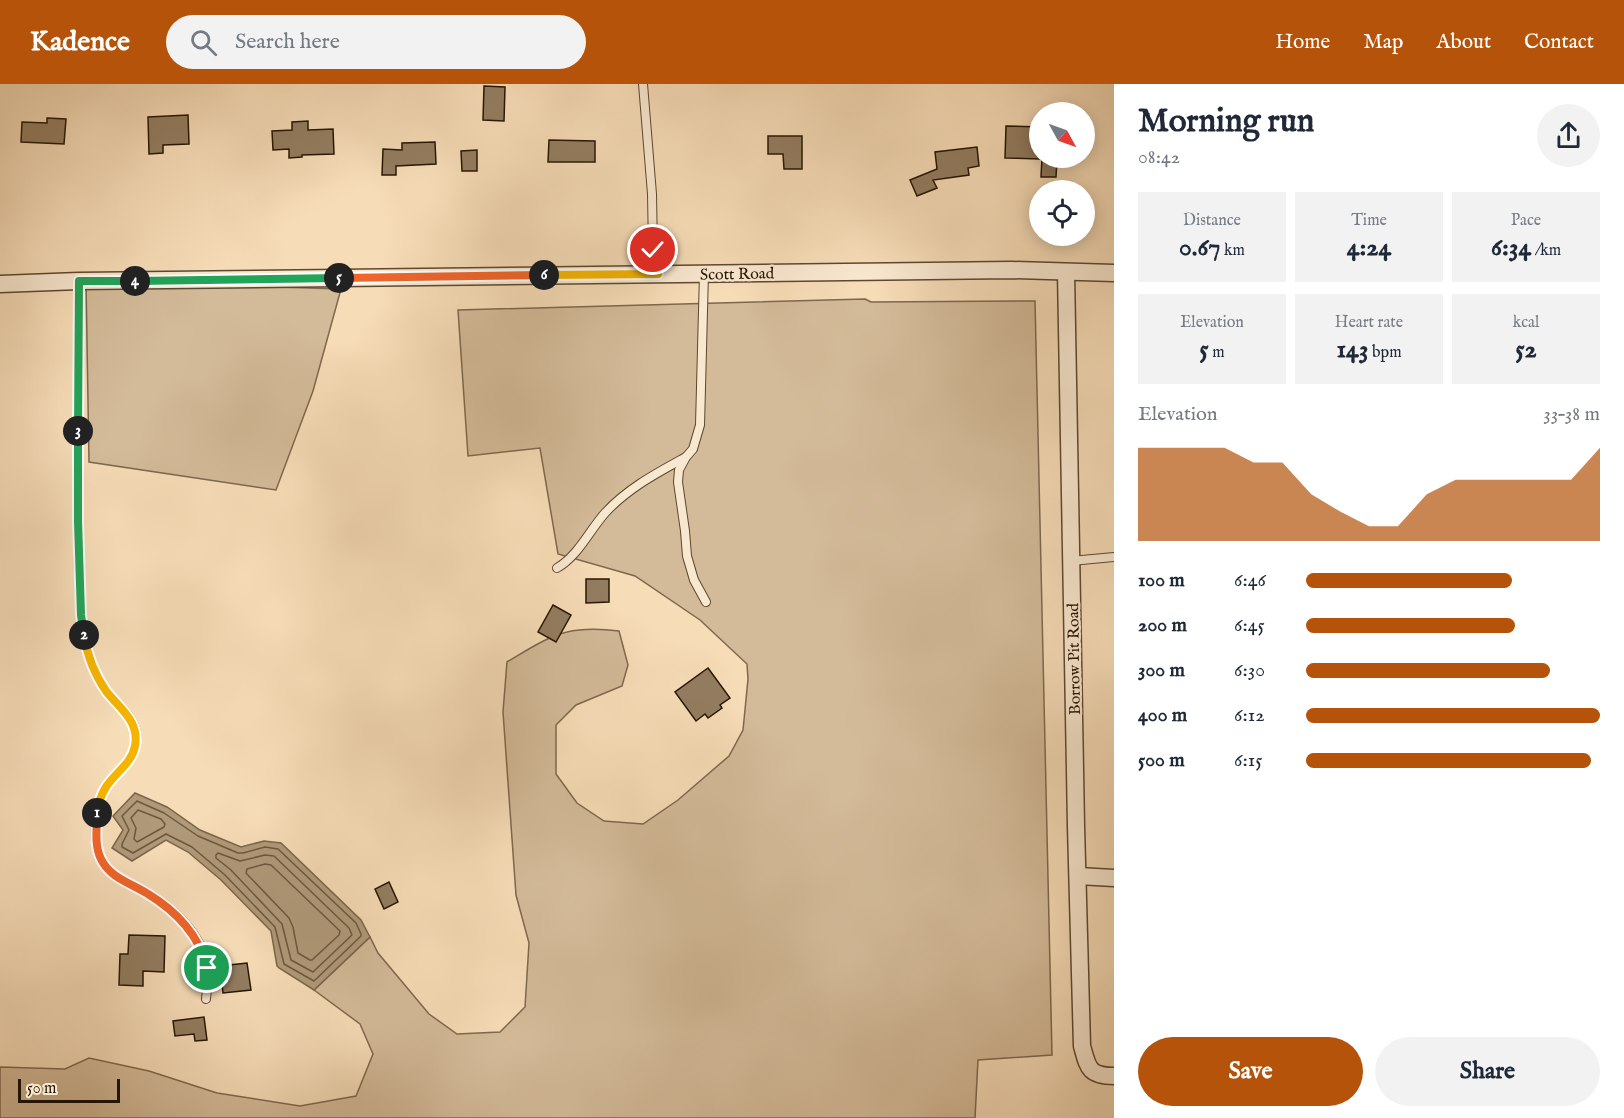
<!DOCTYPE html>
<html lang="en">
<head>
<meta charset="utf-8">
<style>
  :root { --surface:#fff; --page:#f2f2f3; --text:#1f2937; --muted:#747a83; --accent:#b45309 }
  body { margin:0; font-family:"IM FELL English",serif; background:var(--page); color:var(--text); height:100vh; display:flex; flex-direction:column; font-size:22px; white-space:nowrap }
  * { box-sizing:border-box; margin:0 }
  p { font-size:20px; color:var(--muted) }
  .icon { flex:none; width:33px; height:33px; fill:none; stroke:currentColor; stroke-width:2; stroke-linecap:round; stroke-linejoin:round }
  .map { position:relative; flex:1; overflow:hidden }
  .drawer { display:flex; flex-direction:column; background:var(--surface); width:510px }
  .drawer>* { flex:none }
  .needle { width:39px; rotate:130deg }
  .tools { position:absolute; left:1029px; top:18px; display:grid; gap:12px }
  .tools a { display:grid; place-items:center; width:66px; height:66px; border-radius:50%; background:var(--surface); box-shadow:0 3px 15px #0003; font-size:30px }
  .scale { position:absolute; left:18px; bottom:15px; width:102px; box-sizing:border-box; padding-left:6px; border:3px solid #281602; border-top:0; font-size:16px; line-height:21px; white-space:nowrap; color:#281602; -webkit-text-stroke:4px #f9e8d0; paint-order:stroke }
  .pin { position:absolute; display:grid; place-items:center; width:51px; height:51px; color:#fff; margin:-26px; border:3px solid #fff; border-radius:50%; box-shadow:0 2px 6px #0007 }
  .km { position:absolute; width:30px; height:30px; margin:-15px; border-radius:50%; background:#222; color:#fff; font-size:16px; line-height:30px; text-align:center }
  .round { display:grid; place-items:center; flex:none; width:63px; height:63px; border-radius:32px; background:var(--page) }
  .overview { display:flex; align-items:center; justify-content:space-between; height:102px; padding:0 24px }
  h1 { font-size:33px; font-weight:700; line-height:45px }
  .metrics { display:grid; grid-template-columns:repeat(3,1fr); gap:9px; height:102px; padding:6px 24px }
  .metrics div { display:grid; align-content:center; border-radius:0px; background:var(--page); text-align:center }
  .metrics b { font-size:26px; font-weight:700 }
  .metrics small { font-size:16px; font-weight:400 }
  .metrics p { font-size:16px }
  .chart { height:168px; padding:12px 24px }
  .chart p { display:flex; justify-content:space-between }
  .chart svg { width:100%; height:108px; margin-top:6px; fill:var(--accent); opacity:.7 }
  .primary-button { display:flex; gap:12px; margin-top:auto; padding:12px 24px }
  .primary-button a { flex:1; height:69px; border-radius:36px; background:var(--accent); color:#fff; font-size:24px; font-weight:700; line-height:69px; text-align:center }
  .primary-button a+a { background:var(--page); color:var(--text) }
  ul { padding:0 24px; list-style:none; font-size:20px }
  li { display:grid; grid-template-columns:96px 72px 1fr; align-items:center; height:45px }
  li i { height:15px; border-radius:8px; background:var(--accent) }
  header { display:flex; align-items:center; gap:36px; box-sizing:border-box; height:84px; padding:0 30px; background:var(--accent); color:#fff }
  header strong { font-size:28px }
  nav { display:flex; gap:33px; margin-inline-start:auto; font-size:21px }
  .search { width:420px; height:54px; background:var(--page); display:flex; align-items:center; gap:15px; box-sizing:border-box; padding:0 21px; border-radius:33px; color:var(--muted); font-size:22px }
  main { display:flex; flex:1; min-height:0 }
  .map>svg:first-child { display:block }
  .green { fill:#d3ba98; stroke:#7e684d; stroke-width:1.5 }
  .water { fill:#b09979; stroke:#7a6549; stroke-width:1.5 }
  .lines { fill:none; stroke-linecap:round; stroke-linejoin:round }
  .shore { stroke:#6c583e; stroke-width:1.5 }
  .building { fill:#937d60; stroke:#281602; stroke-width:1.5 }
  .service-casing { stroke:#5c482f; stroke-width:10 }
  .minor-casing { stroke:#5c482f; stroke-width:19 }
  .service { stroke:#f9e8d0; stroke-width:8 }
  .minor { stroke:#f9e8d0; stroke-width:16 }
  .split-1-casing { stroke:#fff; stroke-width:12 }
  .split-2-casing { stroke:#fff; stroke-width:12 }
  .split-3-casing { stroke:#fff; stroke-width:12 }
  .split-4-casing { stroke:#fff; stroke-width:12 }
  .split-5-casing { stroke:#fff; stroke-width:12 }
  .split-6-casing { stroke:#fff; stroke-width:12 }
  .split-7-casing { stroke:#fff; stroke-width:12 }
  .split-1 { stroke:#f0652b; stroke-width:8 }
  .split-2 { stroke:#f5b400; stroke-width:8 }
  .split-3 { stroke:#22a559; stroke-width:8 }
  .split-4 { stroke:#22a559; stroke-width:8 }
  .split-5 { stroke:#22a559; stroke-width:8 }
  .split-6 { stroke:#f0652b; stroke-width:8 }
  .split-7 { stroke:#f5b400; stroke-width:8 }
  .labels { text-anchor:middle; stroke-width:4.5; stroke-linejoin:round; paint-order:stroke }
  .street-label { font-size:16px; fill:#281602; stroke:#f9e8d0 }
</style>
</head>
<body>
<header>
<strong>Kadence</strong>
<div class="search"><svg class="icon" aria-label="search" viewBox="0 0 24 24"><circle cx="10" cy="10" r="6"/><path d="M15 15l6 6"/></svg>Search here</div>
<nav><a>Home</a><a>Map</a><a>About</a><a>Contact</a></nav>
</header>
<main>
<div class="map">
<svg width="1114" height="1034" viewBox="0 0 1114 1034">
  <rect width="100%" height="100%" fill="#f6dcb7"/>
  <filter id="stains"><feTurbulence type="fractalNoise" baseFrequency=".00333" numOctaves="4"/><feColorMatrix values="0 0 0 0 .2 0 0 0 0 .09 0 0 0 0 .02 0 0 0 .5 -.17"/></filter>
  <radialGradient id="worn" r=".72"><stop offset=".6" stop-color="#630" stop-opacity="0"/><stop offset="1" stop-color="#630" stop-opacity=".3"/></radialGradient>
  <!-- green -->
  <g class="green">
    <polygon points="86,197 341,205 313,307 276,406 89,378"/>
    <path d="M865,215L871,218L1035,217L1052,971L978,976L975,1034H0V983L65,985L89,974L149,987L217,1009L300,1022L356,1012L373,970L360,940L314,906L370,853L378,869L429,930L457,950L500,948L525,923L529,859L516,811L503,628L507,578C524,568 548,552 567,548C584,544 602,545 619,547L628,581L622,602L576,621L556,641V690L577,719L604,737L643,740L678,716L729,672L743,646L748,595L747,580L700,536L635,492L558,470L540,364L468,372L458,226Z"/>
  </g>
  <!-- water -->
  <polygon class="water" points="135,709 167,723 200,746 241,763 264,757 281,759 361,836 370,853 314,906 279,884 277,882 271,847 221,796 188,768 166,756 132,777 112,764 123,746 113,732"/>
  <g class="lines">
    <!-- shore -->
    <g class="shore">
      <polygon points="137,717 164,729 198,752 238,769 243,769 265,763 278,765 356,839 361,850 361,852 314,897 284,880 275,843 225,791 192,763 166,750 133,769 122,763 122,760 129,746 122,732"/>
      <polygon points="138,726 161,735 165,740 164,743 137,758 134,755 136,744 131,734"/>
      <polygon points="218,769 240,777 265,771 274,772 349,844 352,851 313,888 291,876 282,840 231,786 216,774 216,771"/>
      <polygon points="265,780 271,781 340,847 339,851 312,876 310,876 298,869 293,843 289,834 246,789 247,785"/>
    </g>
  </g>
  <!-- building -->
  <g class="building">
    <polygon points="484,2 505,3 504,37 483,36"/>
    <polygon points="188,31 189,60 163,61 163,69 149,70 148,33"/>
    <polygon points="47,34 66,35 64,60 21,58 22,38 47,39"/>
    <polygon points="308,37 308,46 333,45 334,70 302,71 302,73 289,74 289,65 273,66 272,47 292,46 292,38"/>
    <polygon points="1006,42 1040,43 1040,75 1005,74"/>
    <polygon points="768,52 802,52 802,85 784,85 783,70 768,70"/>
    <polygon points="549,56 595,57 595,78 548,78"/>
    <polygon points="435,58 436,80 396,82 396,91 382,91 383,65 402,66 402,59"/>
    <polygon points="977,63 979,82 968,84 969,91 933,96 937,104 917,112 910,96 937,85 935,68"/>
    <polygon points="477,66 477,87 462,87 461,67"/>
    <polygon points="1042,74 1057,74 1056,93 1041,93"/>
    <polygon points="586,495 609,495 609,518 586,519"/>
    <polygon points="553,521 571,531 556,558 538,548"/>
    <polygon points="708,584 730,614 720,621 722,624 708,634 705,630 696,637 675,608"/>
    <polygon points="389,798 398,818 384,825 375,805"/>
    <polygon points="129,851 165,852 164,888 143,887 143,902 119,901 120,870 128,870"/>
    <polygon points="247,879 251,906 223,909 220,882"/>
    <polygon points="204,933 207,956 195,957 194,950 175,952 173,937"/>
  </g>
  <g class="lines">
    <defs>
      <g id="service">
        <polyline points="643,0 652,110 653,166 658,190"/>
        <polyline points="704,189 700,341 693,365 686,373 679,386 678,398 685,447 687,472 694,496 706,518"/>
        <path d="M79,197C78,226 79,255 79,283C79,323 78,362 78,401C78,430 78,459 79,488C80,510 80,533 84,555C88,573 95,591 105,605C115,620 134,631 136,649C139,673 118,685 106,703C96,718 93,751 98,769C105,791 128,798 146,808C173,823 202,851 207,883C209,893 207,904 206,915"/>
        <polyline points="1071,477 1114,473"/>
        <path d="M557,484C578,472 589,447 605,429C628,404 657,389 686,373"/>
      </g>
      <g id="minor">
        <path d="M1066,188L1076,742L1082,962C1088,983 1088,992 1114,992"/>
        <polyline points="0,200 79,197 1012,186 1114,189"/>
        <polyline points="1078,792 1114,794"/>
      </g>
    </defs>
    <!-- service casing -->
    <use href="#service" class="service-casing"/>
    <!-- minor casing -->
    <use href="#minor" class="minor-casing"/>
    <!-- service -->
    <use href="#service" class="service"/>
    <!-- minor -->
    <use href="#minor" class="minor"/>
  </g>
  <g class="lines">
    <defs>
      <path id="split-1" d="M97,729C97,744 94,761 101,775C110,794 131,799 148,810C176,827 200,852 207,884"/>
      <path id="split-2" d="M84,551C87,570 95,591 106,607C119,624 140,637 135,662C132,679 115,689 106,703C101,711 98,720 97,729"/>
      <polyline id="split-3" points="78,347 78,437 81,531 84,551"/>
      <polyline id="split-4" points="78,347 79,197 135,197"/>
      <polyline id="split-5" points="135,197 339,194"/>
      <polyline id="split-6" points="339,194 544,191"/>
      <polyline id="split-7" points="544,191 658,190 653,166"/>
    </defs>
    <!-- split-1 casing -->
    <use href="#split-1" class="split-1-casing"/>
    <!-- split-2 casing -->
    <use href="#split-2" class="split-2-casing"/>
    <!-- split-3 casing -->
    <use href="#split-3" class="split-3-casing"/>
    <!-- split-4 casing -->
    <use href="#split-4" class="split-4-casing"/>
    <!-- split-5 casing -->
    <use href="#split-5" class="split-5-casing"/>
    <!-- split-6 casing -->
    <use href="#split-6" class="split-6-casing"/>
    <!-- split-7 casing -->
    <use href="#split-7" class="split-7-casing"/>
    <!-- split-1 -->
    <use href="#split-1" class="split-1"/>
    <!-- split-2 -->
    <use href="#split-2" class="split-2"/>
    <!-- split-3 -->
    <use href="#split-3" class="split-3"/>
    <!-- split-4 -->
    <use href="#split-4" class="split-4"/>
    <!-- split-5 -->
    <use href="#split-5" class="split-5"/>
    <!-- split-6 -->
    <use href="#split-6" class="split-6"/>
    <!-- split-7 -->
    <use href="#split-7" class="split-7"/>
  </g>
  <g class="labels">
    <!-- street labels -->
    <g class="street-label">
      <text transform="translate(737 189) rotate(-1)" y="6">Scott Road</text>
      <text transform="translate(1073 575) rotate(-91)" y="6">Borrow Pit Road</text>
    </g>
  </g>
  <rect width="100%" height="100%" filter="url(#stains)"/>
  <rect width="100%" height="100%" fill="url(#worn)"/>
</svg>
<div class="tools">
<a><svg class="needle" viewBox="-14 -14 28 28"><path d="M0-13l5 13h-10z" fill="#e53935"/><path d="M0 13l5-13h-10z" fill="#747a83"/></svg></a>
<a><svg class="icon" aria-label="locate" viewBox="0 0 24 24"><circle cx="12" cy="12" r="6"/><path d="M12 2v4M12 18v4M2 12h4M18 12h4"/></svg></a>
</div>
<div class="scale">50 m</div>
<div class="pin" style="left:207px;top:884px;background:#1e9e55"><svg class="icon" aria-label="arrive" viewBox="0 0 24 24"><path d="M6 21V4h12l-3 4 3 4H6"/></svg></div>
<div class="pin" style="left:653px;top:166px;background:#d93025"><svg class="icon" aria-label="check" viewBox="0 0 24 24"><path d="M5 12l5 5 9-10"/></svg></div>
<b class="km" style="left:97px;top:729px">1</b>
<b class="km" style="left:84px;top:551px">2</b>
<b class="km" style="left:78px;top:347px">3</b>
<b class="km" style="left:135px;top:197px">4</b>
<b class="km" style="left:339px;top:194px">5</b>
<b class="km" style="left:544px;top:191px">6</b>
</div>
<section class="drawer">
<div class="overview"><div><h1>Morning run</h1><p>08:42</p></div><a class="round"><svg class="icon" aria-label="share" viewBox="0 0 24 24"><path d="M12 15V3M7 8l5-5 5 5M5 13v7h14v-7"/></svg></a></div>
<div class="metrics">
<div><p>Distance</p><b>0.67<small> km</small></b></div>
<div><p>Time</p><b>4:24</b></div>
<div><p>Pace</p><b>6:34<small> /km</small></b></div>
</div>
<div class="metrics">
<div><p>Elevation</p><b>5<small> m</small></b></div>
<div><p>Heart rate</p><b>143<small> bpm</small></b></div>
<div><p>kcal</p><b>52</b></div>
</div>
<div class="chart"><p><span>Elevation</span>33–38 m</p>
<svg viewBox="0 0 160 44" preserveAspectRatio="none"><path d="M0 44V6L10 6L20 6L30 6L40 12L50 12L60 25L70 32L80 38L90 38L100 25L110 19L120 19L130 19L140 19L150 19L160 6V44z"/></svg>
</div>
<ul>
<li><b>100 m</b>6:46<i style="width:70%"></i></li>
<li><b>200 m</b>6:45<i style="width:71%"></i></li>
<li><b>300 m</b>6:30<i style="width:83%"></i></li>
<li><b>400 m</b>6:12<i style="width:100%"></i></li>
<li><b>500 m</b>6:15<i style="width:97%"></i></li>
</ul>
<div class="primary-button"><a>Save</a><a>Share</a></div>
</section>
</main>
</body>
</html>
